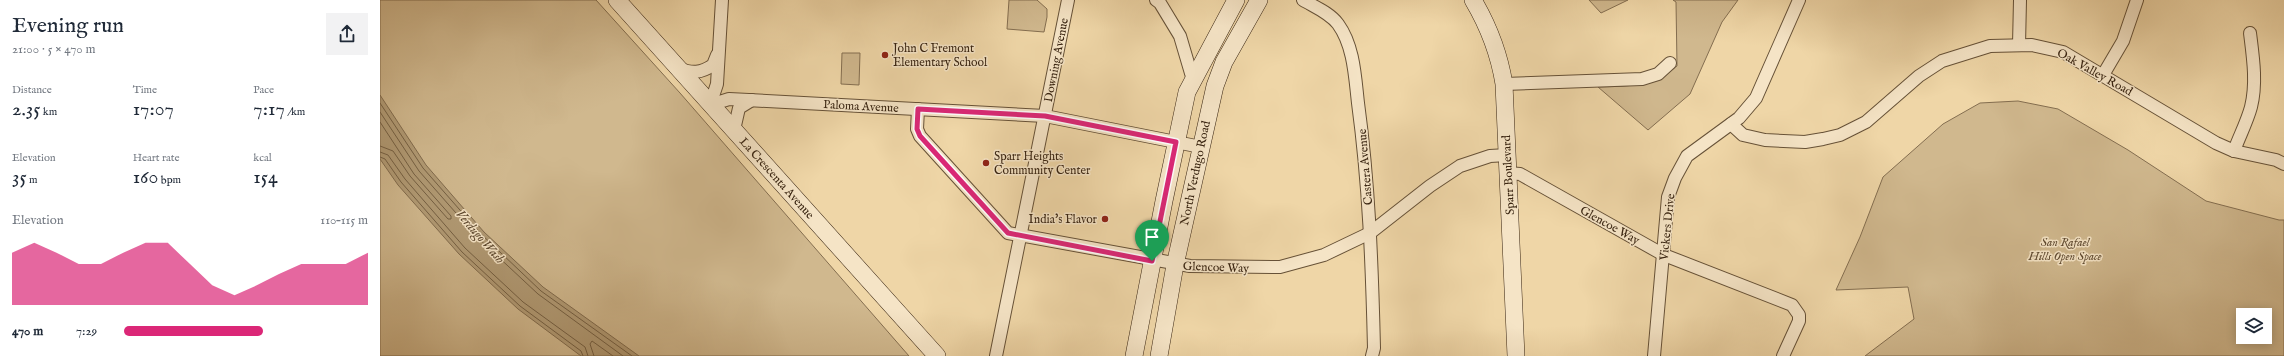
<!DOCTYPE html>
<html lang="en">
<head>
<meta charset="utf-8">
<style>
  :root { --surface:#fff; --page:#f2f2f3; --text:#1f2937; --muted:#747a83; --accent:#db2777 }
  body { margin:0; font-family:"IM FELL English",serif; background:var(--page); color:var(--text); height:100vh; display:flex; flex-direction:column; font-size:15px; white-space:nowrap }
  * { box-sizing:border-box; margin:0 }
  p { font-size:13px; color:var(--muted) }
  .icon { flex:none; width:22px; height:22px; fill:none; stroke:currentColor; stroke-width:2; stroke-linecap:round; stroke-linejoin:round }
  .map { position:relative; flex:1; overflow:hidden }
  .sheet { display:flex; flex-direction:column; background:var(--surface); width:380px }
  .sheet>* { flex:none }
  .buttons { position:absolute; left:1856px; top:308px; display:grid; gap:8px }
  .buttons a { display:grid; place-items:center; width:36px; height:36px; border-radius:0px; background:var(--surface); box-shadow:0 2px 10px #0003; font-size:20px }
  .pin { position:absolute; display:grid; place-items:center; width:34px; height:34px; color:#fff; margin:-41px -17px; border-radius:50% 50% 50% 0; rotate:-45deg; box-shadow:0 0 4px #0007 }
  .pin .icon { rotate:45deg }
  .round { display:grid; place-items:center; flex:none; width:42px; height:42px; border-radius:0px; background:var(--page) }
  .head { display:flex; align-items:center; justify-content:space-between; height:68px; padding:0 12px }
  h1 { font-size:22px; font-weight:600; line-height:30px }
  .stats { display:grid; grid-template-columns:repeat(3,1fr); gap:6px; height:68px; padding:4px 12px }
  .stats div { display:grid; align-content:center }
  .stats b { font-size:20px; font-weight:600 }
  .stats small { font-size:11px; font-weight:400 }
  .stats p { font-size:11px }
  .chart { height:112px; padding:8px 12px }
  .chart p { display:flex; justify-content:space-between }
  .chart svg { width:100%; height:72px; margin-top:4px; fill:var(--accent); opacity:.7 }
  ul { padding:0 12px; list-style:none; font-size:13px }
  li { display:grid; grid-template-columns:64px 48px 1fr; align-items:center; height:30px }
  li i { height:10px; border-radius:5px; background:var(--accent) }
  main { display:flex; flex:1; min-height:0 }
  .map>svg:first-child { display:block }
  .green { fill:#d0b88e; stroke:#846e50; fill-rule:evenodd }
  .water { fill:#b19a74; stroke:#816b4d }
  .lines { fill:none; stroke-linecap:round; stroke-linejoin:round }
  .shore { stroke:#756043; stroke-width:1 }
  .street-casing { stroke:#665137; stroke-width:14 }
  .secondary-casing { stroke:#392512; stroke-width:18 }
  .street { stroke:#f5e4c6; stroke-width:12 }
  .secondary { stroke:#f5e4c6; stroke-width:17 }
  .route-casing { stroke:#fff; stroke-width:8 }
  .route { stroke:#db2777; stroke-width:5 }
  .poi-dot { fill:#8f2418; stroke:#f5e4c6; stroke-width:1.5 }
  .labels { text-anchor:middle; stroke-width:3; stroke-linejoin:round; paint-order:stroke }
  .poi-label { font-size:12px; fill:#392512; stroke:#f5e4c6; text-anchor:start }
  .street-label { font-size:12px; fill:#392512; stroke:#f5e4c6 }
  .park-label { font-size:12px; font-style:italic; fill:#5f4a31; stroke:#f5e4c6 }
  .water-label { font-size:13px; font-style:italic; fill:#5d482f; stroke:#f5e4c6 }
</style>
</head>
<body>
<main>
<section class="sheet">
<div class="head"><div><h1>Evening run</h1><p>21:00 · 5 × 470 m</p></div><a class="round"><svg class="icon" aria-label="share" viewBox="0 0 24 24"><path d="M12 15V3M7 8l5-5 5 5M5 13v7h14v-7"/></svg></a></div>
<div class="stats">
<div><p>Distance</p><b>2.35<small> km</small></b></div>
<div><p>Time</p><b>17:07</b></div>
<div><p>Pace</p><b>7:17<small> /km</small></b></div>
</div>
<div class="stats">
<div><p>Elevation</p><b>35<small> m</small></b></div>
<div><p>Heart rate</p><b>160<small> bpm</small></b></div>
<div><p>kcal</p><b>154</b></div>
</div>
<div class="chart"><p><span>Elevation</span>110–115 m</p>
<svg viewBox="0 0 160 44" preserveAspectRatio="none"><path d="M0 44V12L10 6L20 12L30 19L40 19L50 12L60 6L70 6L80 19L90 32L100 38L110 32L120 25L130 19L140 19L150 19L160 12V44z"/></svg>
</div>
<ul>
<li><b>470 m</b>7:29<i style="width:57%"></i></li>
</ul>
</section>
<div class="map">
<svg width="1904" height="356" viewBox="0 0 1904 356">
  <rect width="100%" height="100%" fill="#efd6a7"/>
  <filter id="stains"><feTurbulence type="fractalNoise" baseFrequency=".005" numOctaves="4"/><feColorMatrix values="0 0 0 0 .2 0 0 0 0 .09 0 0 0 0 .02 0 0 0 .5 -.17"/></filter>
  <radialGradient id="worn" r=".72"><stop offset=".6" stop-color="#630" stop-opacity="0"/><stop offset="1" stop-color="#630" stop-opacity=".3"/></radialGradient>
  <!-- green -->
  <g class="green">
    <polygon points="0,0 216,0 300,93 529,356 0,356"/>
    <polygon points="629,0 657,0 667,9 667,17 664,32 627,29"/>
    <polygon points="1209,0 1248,0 1221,13"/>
    <path d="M1293,0H1358L1342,22L1310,94L1268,130L1218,87C1250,86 1272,87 1297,66L1296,2Z"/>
    <polygon points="462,53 480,53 479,85 461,84"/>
    <path d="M1638,101L1678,109L1748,150L1826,201L1899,220H1904V356H1485L1534,319L1528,287L1456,290L1480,237L1503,177L1563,124L1600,103ZM1863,315H1885V337H1863Z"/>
  </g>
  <!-- water -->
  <polygon class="water" points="0,95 46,165 104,232 163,287 259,356 201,356 138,309 79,254 18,185 0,159"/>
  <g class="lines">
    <!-- shore -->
    <g class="shore">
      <polyline points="0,103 43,168 101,234 161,291 252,356"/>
      <polyline points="0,112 39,171 98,238 158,294 243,356"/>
      <polyline points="0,122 34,174 71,216 71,219 68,219 30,176 13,151 0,146"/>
      <polyline points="0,152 8,155 25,179 85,248 143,302 205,347 208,356"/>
      <polyline points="0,157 5,159 21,182 82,252 140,306 201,351 203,356"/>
      <polyline points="214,356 210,344 212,341 233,356"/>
    </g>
    <defs>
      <g id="street">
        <polyline points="776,0 780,3 800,36 813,80"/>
        <path d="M923,0C935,7 950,13 958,24C974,46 975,77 978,103C989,184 992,265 994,348L992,356"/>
        <polyline points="1639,45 1640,0"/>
        <path d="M299,68C312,74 321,73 333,65L337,55"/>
        <polyline points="1723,75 1743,41 1757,0"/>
        <polyline points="1124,84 1262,79 1278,74 1290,63"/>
        <polyline points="330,105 349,99 665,116 821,147"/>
        <polyline points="330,105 337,84 342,0"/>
        <polyline points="538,109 537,129 540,136 628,233 810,266 900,267 944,255 990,233 1050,186 1080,166 1110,156 1127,155"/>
        <polyline points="1351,124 1363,135 1385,140 1425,142 1443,139 1460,135 1486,122 1539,76 1562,61 1610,46 1652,45 1683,52 1836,143 1854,151 1896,160 1904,164"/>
        <polyline points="354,130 359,108 372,100"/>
        <path d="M1854,151C1859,137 1867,122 1871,107C1877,83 1873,57 1870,33"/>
        <polyline points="1128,173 1140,174 1284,255 1412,305 1419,315 1419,321 1403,356"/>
        <polyline points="616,356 688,0"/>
        <polyline points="1274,356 1288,197 1295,178 1307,156 1359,118 1376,98 1419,0"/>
      </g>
      <g id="secondary">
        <polyline points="237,0 557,356"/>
        <path d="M1093,0C1109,27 1119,53 1124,84L1136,356"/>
        <polyline points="754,356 784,201 807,92 856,0"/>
        <polyline points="779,356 795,265 835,86 844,62 879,0"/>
      </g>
    </defs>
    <!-- street casing -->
    <use href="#street" class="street-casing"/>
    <!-- secondary casing -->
    <use href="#secondary" class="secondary-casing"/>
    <!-- street -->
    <use href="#street" class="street"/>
    <!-- secondary -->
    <use href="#secondary" class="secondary"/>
  </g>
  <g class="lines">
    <defs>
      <polygon id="route" points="538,109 665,116 796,142 772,261 628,233 540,136 537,129"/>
    </defs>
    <!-- route casing -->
    <use href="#route" class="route-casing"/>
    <!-- route -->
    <use href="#route" class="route"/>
  </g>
  <!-- markers -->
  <g class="poi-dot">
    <circle cx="505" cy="55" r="4"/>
    <circle cx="606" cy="163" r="4"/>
    <circle cx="725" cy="219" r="4"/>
  </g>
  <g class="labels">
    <!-- poi labels -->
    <g class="poi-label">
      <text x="513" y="52">John C Fremont<tspan x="513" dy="14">Elementary School</tspan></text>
      <text x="614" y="160">Sparr Heights<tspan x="614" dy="14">Community Center</tspan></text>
      <text x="717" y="223" text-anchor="end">India's Flavor</text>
    </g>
    <!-- street labels -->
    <g class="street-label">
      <text transform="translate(676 60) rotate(-79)" y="4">Downing Avenue</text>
      <text transform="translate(1715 72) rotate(29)" y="4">Oak Valley Road</text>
      <text transform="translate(481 106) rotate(3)" y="4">Paloma Avenue</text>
      <text transform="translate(985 167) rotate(-95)" y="4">Castera Avenue</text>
      <text transform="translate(815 173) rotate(-78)" y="4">North Verdugo Road</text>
      <text transform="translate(1128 175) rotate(-93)" y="4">Sparr Boulevard</text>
      <text transform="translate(397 178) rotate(48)" y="4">La Crescenta Avenue</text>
      <text transform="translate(1230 225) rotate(29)" y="4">Glencoe Way</text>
      <text transform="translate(1287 227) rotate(-84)" y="4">Vickers Drive</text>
      <text transform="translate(836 267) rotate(2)" y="4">Glencoe Way</text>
    </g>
    <!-- park labels -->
    <g class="park-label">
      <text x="1685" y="246">San Rafael<tspan x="1685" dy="14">Hills Open Space</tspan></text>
    </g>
    <!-- water labels -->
    <g class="water-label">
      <text transform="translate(101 236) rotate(49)" y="5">Verdugo Wash</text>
    </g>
  </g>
  <rect width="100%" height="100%" filter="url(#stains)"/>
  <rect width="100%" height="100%" fill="url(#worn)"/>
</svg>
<div class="buttons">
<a><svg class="icon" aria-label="layers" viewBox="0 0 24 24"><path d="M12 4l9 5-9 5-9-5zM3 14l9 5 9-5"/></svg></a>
</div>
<div class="pin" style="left:772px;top:261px;background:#1e9e55"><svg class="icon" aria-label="arrive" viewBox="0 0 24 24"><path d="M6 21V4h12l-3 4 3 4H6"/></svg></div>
</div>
</main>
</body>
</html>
